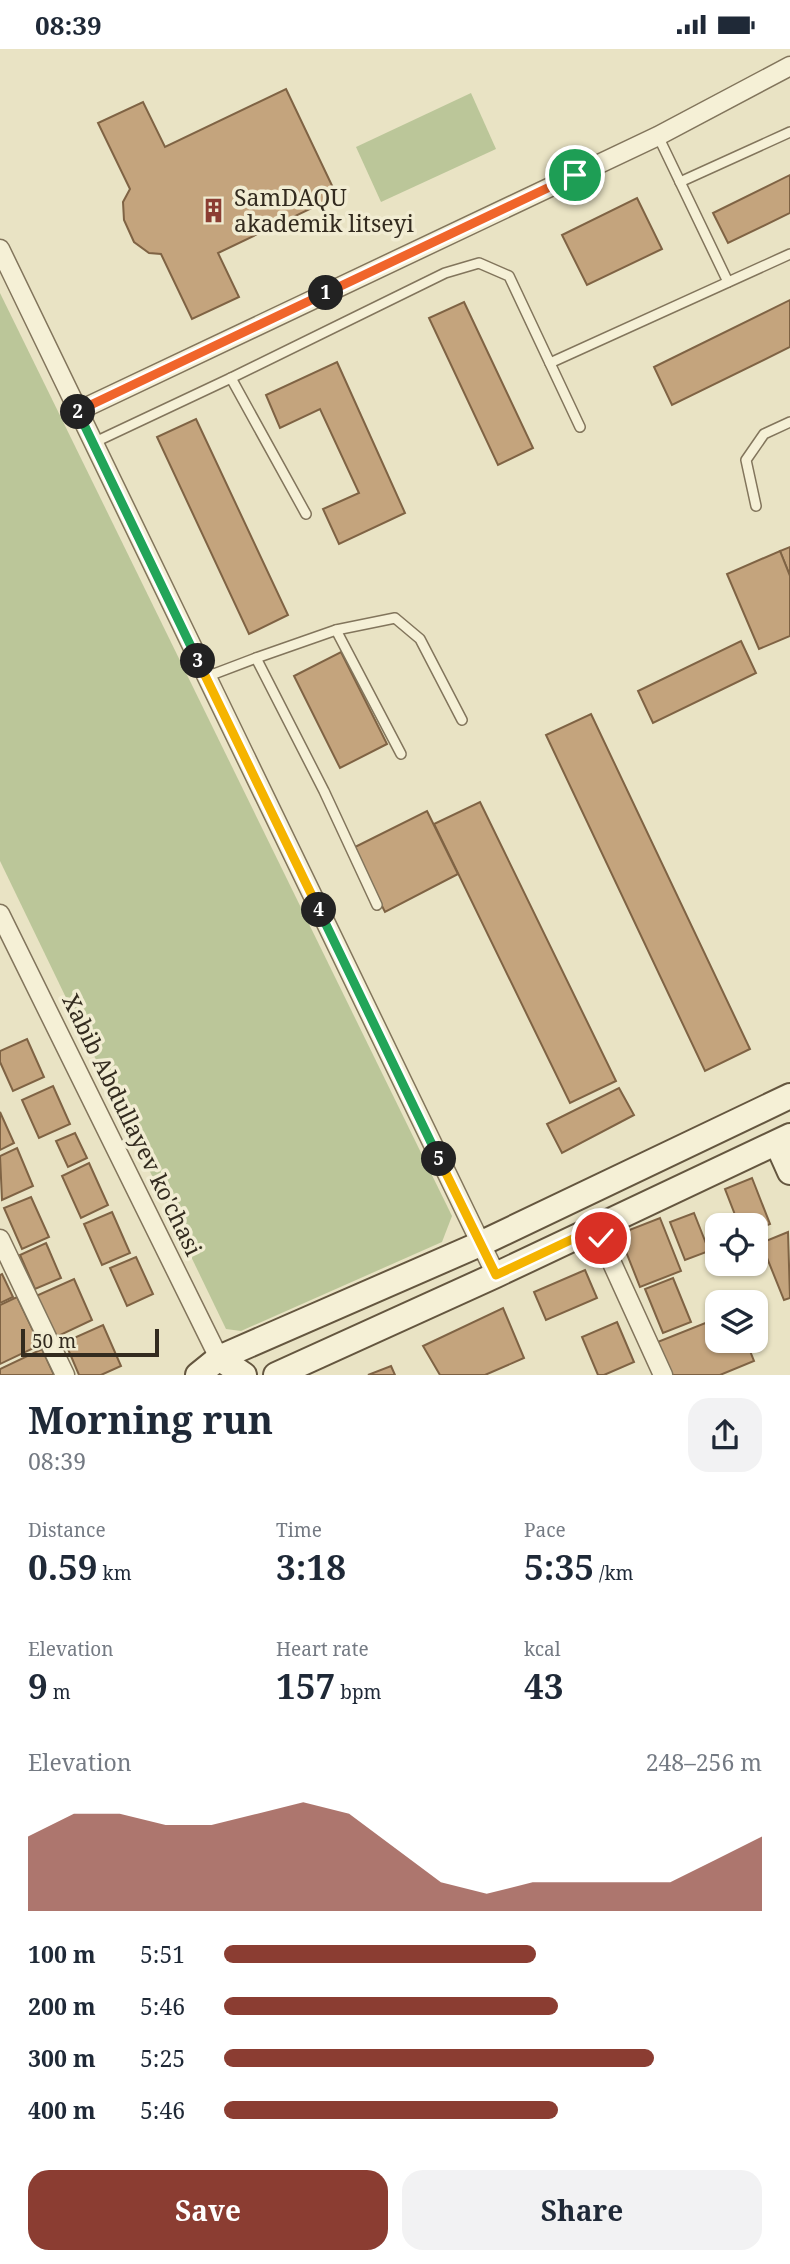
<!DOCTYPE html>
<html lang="en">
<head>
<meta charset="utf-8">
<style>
  :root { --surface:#fff; --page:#f2f2f3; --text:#1f2937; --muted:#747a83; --accent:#8b3d32 }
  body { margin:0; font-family:"Noto Serif",serif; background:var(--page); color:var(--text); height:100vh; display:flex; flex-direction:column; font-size:26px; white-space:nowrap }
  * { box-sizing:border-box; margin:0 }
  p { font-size:23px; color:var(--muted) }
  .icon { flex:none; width:38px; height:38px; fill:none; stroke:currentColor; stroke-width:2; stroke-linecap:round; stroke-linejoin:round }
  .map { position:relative; height:1326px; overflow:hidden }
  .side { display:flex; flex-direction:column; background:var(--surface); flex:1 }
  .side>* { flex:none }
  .fabs { position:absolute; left:705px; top:1164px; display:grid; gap:14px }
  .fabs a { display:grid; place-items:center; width:63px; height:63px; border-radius:14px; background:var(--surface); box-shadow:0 2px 5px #0004; font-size:35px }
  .scale { position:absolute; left:21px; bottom:18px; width:138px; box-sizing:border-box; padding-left:7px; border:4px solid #332b1f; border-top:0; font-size:19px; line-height:24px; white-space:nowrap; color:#332b1f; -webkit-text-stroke:5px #f1ecd2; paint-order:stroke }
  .pin { position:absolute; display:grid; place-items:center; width:60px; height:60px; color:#fff; margin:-30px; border:4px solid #fff; border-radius:50%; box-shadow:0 2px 7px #0007 }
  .km { position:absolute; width:35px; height:35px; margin:-18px; border-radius:50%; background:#222; color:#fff; font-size:19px; line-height:35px; text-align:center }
  .round { display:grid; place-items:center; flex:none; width:74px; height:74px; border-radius:21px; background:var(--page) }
  .summary { display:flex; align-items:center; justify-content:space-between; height:119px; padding:0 28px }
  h1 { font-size:38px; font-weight:700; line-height:52px }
  .stats { display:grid; grid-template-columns:repeat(3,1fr); gap:10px; height:119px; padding:7px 28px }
  .stats div { display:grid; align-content:center }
  .stats b { font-size:35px; font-weight:700 }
  .stats small { font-size:19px; font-weight:400 }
  .stats p { font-size:19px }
  .chart { height:196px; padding:14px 28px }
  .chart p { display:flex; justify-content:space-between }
  .chart svg { width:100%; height:126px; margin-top:7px; fill:var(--accent); opacity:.7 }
  .primary-button { display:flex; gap:14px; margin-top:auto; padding:14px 28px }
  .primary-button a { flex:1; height:80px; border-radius:21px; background:var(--accent); color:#fff; font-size:28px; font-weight:700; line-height:80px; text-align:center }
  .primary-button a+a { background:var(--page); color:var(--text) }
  ul { padding:0 28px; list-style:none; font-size:23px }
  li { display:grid; grid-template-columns:112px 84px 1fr; align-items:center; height:52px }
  li i { height:18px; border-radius:9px; background:var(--accent) }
  .status { display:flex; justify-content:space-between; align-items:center; height:49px; padding:0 35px; background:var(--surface); direction:ltr }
  .status svg { height:19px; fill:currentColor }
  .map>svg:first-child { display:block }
  .green { fill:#bbc699 }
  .building { fill:#c4a47d; stroke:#7f6344; stroke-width:2 }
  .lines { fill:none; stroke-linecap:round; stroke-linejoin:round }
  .lane-casing { stroke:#82755c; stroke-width:12 }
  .street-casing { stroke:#82755c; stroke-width:21 }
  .secondary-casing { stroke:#64563f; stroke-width:28 }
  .lane { stroke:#f5f0d6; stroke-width:9 }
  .street { stroke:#f5f0d6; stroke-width:18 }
  .secondary { stroke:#f5f0d6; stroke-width:24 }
  .split-1-casing { stroke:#fff; stroke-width:14 }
  .split-2-casing { stroke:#fff; stroke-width:14 }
  .split-3-casing { stroke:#fff; stroke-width:14 }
  .split-4-casing { stroke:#fff; stroke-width:14 }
  .split-5-casing { stroke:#fff; stroke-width:14 }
  .split-6-casing { stroke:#fff; stroke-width:14 }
  .split-1 { stroke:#f0652b; stroke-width:9 }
  .split-2 { stroke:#f0652b; stroke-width:9 }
  .split-3 { stroke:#22a559; stroke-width:9 }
  .split-4 { stroke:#f5b400; stroke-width:9 }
  .split-5 { stroke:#22a559; stroke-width:9 }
  .split-6 { stroke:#f5b400; stroke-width:9 }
  .labels { text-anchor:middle; stroke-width:7; stroke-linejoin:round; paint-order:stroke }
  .poi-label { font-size:23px; fill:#332b1f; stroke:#f1ecd2; text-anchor:start }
  .street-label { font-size:23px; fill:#332b1f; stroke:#f1ecd2 }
</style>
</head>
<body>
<div class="status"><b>08:39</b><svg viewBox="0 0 49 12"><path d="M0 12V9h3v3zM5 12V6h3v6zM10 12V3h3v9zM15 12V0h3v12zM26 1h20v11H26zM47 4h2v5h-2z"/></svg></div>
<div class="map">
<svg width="790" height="1326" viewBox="0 0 790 1326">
  <rect width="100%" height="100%" fill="#e9e3c4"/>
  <!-- green -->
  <g class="green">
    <polygon points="471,44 496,100 381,153 356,98"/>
    <polygon points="0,244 452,1167 442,1193 241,1282 226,1280 0,812"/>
  </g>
  <!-- building -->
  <g class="building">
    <polygon points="286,40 337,147 218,204 239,248 192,270 161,205 149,204 134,193 124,171 123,153 130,140 98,74 143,53 165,98"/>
    <polygon points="790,126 790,164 728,194 713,164"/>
    <polygon points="637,149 662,200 587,236 562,186"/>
    <polygon points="790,251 790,298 672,356 654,318"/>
    <polygon points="464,253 533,399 498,416 429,269"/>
    <polygon points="337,313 405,464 339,495 323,460 359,444 320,360 280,379 266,346"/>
    <polygon points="196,370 288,566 249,585 157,388"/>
    <polygon points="790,498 790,527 780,502"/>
    <polygon points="780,502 790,527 790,587 759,600 727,525"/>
    <polygon points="741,592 756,624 653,674 638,642"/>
    <polygon points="341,603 387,695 340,719 294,627"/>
    <polygon points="591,665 750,1000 705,1022 546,686"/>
    <polygon points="480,753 616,1032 570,1054 434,775"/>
    <polygon points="427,762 458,825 385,863 353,799"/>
    <polygon points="27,990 44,1028 13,1042 0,1013 0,1002"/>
    <polygon points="53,1037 70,1075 39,1089 22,1051"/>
    <polygon points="619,1039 634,1066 562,1104 547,1075"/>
    <polygon points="0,1063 14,1094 0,1101"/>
    <polygon points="75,1084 87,1109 68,1118 56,1092"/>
    <polygon points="17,1099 33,1137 2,1151 0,1107"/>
    <polygon points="89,1114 108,1156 81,1169 62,1127"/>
    <polygon points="752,1129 770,1175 756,1181 756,1176 739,1176 725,1140"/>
    <polygon points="31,1148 49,1188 22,1200 4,1159"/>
    <polygon points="112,1163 130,1204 102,1216 84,1175"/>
    <polygon points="694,1164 709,1202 685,1211 670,1173"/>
    <polygon points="660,1169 681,1222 640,1238 619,1185"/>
    <polygon points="788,1183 790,1249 784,1251 761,1194"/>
    <polygon points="46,1194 61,1229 35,1240 20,1206"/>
    <polygon points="136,1208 153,1245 127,1257 110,1219"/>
    <polygon points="585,1221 597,1249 546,1271 534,1243"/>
    <polygon points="2,1225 13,1248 0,1254 0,1226"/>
    <polygon points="673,1229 691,1273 663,1284 645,1240"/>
    <polygon points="74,1230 92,1271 54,1289 36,1247"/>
    <polygon points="17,1248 40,1296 0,1315 0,1256"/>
    <polygon points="503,1259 524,1309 485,1326 440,1326 423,1297"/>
    <polygon points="718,1269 718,1292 746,1292 754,1312 720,1326 668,1326 655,1294"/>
    <polygon points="617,1273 634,1313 604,1326 598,1326 582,1288"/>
    <polygon points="103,1276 121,1317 101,1326 79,1326 65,1293"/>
    <polygon points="42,1300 54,1326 0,1326 0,1320"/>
    <polygon points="391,1317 395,1326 368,1326"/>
  </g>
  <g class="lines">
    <defs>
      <g id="lane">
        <polyline points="658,87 728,233"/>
        <polyline points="680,133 790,83"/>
        <polyline points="550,314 790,205"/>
        <polyline points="231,329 306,465"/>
        <polyline points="93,394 231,329 445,224 479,214 509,227 580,378"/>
        <polyline points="756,457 746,411 764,385 790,373"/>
        <polyline points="336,581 401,705"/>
        <polyline points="256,609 336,581 395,569 420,590 462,671"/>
        <polyline points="206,628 256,609 324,742 377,856"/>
      </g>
      <g id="street">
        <polyline points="0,200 496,1226"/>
        <polyline points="78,362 658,87 790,17"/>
        <polyline points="0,865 219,1309"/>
        <polyline points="596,1179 663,1326"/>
        <polyline points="0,1190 65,1326"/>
      </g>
      <g id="secondary">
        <polyline points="777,1094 790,1123"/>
        <polyline points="219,1309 244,1326"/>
        <polyline points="198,1326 219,1309 480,1195 790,1047"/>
        <polyline points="276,1326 496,1226 790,1087"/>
      </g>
    </defs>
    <!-- lane casing -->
    <use href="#lane" class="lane-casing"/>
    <!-- street casing -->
    <use href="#street" class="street-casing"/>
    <!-- secondary casing -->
    <use href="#secondary" class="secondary-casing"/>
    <!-- lane -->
    <use href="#lane" class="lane"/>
    <!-- street -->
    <use href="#street" class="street"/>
    <!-- secondary -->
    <use href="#secondary" class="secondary"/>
  </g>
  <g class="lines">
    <defs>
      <polyline id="split-1" points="326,244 575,126"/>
      <polyline id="split-2" points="78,363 78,362 326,244"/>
      <polyline id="split-3" points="78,363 198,612"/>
      <polyline id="split-4" points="198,612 319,861"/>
      <polyline id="split-5" points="319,861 439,1110"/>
      <polyline id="split-6" points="439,1110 496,1226 596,1179 601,1189"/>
    </defs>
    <!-- split-1 casing -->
    <use href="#split-1" class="split-1-casing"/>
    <!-- split-2 casing -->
    <use href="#split-2" class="split-2-casing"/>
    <!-- split-3 casing -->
    <use href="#split-3" class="split-3-casing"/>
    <!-- split-4 casing -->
    <use href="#split-4" class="split-4-casing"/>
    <!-- split-5 casing -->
    <use href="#split-5" class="split-5-casing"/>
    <!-- split-6 casing -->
    <use href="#split-6" class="split-6-casing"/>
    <!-- split-1 -->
    <use href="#split-1" class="split-1"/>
    <!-- split-2 -->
    <use href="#split-2" class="split-2"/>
    <!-- split-3 -->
    <use href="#split-3" class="split-3"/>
    <!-- split-4 -->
    <use href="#split-4" class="split-4"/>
    <!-- split-5 -->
    <use href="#split-5" class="split-5"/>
    <!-- split-6 -->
    <use href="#split-6" class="split-6"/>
  </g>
  <!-- icons -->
  <defs>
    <symbol id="building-bare" viewBox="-9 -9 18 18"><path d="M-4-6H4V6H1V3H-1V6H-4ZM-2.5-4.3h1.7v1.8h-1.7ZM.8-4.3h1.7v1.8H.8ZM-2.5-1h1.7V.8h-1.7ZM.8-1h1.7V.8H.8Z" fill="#8b3d32" stroke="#f1ecd2" stroke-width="2.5" paint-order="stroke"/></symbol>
  </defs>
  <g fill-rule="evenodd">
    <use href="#building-bare" x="196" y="144" width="35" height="35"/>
  </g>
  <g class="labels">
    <!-- poi labels -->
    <g class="poi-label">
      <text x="234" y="157">SamDAQU<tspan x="234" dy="26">akademik litseyi</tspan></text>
    </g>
    <!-- street labels -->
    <g class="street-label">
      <text transform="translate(132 1076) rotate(64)" y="8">Xabib Abdullayev ko'chasi</text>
    </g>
  </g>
</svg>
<div class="fabs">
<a><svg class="icon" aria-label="locate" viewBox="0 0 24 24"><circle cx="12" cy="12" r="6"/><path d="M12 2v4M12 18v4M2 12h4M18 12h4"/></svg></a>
<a><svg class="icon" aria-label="layers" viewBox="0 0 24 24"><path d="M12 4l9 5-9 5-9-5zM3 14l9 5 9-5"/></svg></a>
</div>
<div class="scale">50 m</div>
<div class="pin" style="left:575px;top:126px;background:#1e9e55"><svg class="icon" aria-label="arrive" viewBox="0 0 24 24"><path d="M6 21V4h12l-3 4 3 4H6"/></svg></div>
<div class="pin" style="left:601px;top:1189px;background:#d93025"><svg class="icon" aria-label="check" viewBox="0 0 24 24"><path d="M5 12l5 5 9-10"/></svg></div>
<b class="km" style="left:326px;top:244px">1</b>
<b class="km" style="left:78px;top:363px">2</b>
<b class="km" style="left:198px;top:612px">3</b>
<b class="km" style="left:319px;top:861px">4</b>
<b class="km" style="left:439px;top:1110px">5</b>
</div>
<section class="side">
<div class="summary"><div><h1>Morning run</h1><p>08:39</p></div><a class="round"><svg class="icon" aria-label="share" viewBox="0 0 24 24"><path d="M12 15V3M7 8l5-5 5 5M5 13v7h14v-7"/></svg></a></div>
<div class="stats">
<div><p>Distance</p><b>0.59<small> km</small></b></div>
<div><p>Time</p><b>3:18</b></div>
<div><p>Pace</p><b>5:35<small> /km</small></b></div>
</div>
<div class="stats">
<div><p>Elevation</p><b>9<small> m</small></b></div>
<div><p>Heart rate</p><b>157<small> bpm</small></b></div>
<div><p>kcal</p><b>43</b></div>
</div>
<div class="chart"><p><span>Elevation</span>248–256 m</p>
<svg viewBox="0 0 160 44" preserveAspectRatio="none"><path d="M0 44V18L10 10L20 10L30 14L40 14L50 10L60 6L70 10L80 22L90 34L100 38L110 34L120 34L130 34L140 34L150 26L160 18V44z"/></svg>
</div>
<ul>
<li><b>100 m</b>5:51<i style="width:58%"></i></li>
<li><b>200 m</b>5:46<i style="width:62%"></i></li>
<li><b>300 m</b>5:25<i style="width:80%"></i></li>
<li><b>400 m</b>5:46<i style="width:62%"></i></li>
</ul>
<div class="primary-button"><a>Save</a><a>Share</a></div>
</section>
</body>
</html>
